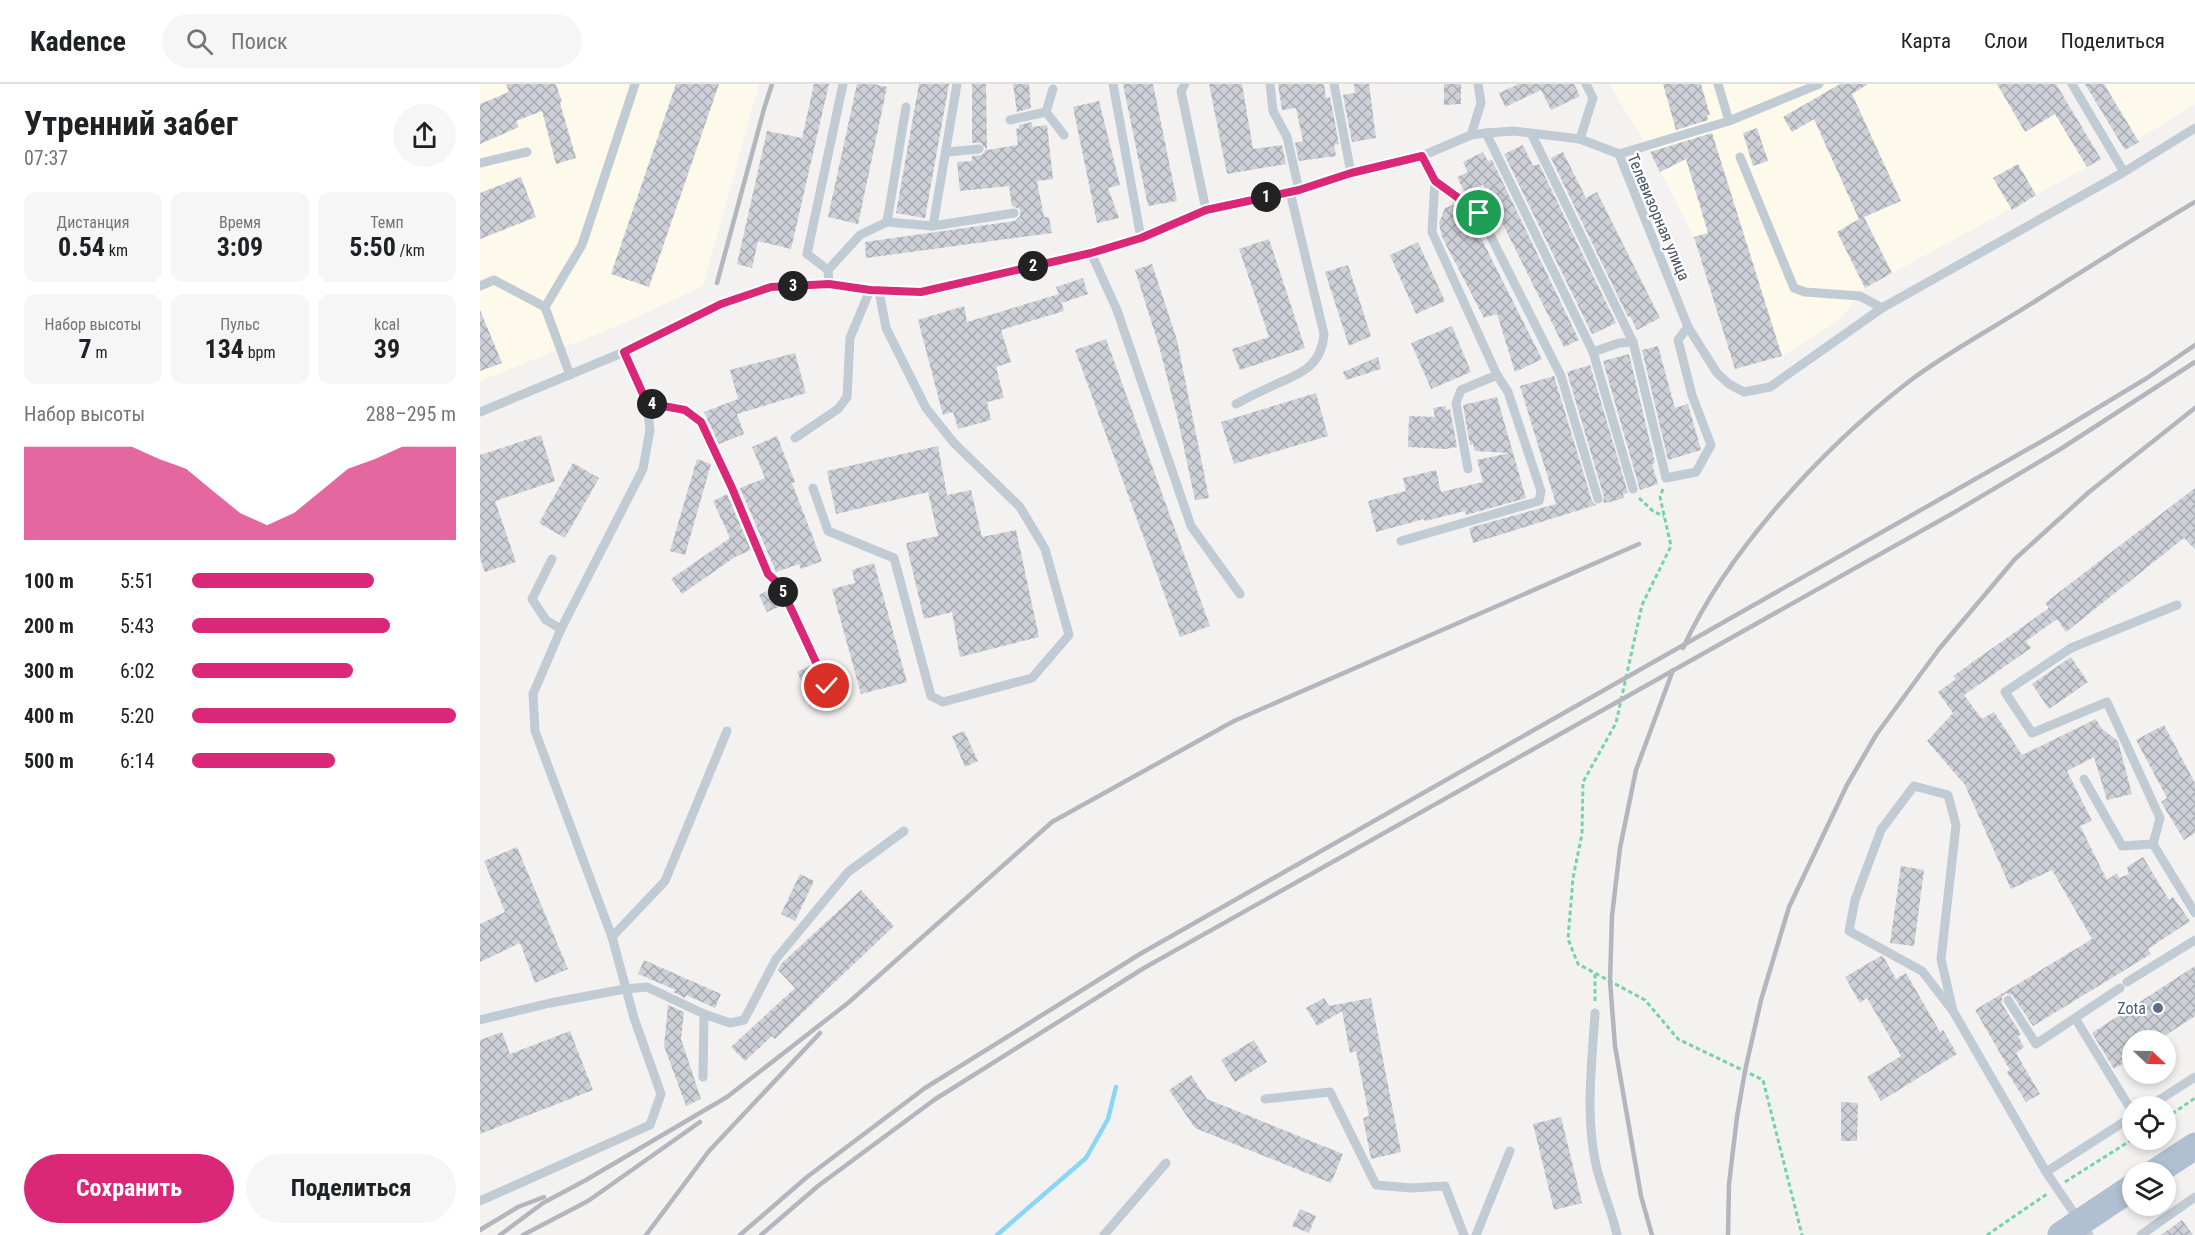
<!DOCTYPE html>
<html lang="ru">
<head>
<meta charset="utf-8">
<style>
  :root { --surface:#fff; --page:#f6f6f6; --text:#202124; --muted:#757577; --line:#e0e0e0; --accent:#db2777 }
  body { margin:0; font-family:"Roboto Condensed",sans-serif; background:var(--page); color:var(--text); height:100vh; display:flex; flex-direction:column; font-size:22px; white-space:nowrap }
  * { box-sizing:border-box; margin:0 }
  p { font-size:20px; color:var(--muted) }
  .icon { flex:none; width:33px; height:33px; fill:none; stroke:currentColor; stroke-width:2; stroke-linecap:round; stroke-linejoin:round }
  .map { position:relative; flex:1; overflow:hidden }
  .sheet { display:flex; flex-direction:column; background:var(--surface); width:480px }
  .sheet>* { flex:none }
  .needle { width:39px; rotate:112deg }
  .fabs { position:absolute; left:1642px; top:946px; display:grid; gap:12px }
  .fabs a { display:grid; place-items:center; width:54px; height:54px; border-radius:50%; background:var(--surface); box-shadow:0 3px 9px #0003; font-size:30px }
  .pin { position:absolute; display:grid; place-items:center; width:51px; height:51px; color:#fff; margin:-26px; border:3px solid #fff; border-radius:50%; box-shadow:0 2px 6px #0007 }
  .km { position:absolute; width:30px; height:30px; margin:-15px; border-radius:50%; background:#222; color:#fff; font-size:16px; line-height:30px; text-align:center }
  .round { display:grid; place-items:center; flex:none; width:63px; height:63px; border-radius:32px; background:var(--page) }
  .head { display:flex; align-items:center; justify-content:space-between; height:102px; padding:0 24px }
  h1 { font-size:33px; font-weight:700; line-height:45px }
  .metrics { display:grid; grid-template-columns:repeat(3,1fr); gap:9px; height:102px; padding:6px 24px }
  .metrics div { display:grid; align-content:center; border-radius:12px; background:var(--page); text-align:center }
  .metrics b { font-size:26px; font-weight:700 }
  .metrics small { font-size:16px; font-weight:400 }
  .metrics p { font-size:16px }
  .chart { height:168px; padding:12px 24px }
  .chart p { display:flex; justify-content:space-between }
  .chart svg { width:100%; height:108px; margin-top:6px; fill:var(--accent); opacity:.7 }
  .button { display:flex; gap:12px; margin-top:auto; padding:12px 24px }
  .button a { flex:1; height:69px; border-radius:36px; background:var(--accent); color:#fff; font-size:24px; font-weight:700; line-height:69px; text-align:center }
  .button a+a { background:var(--page); color:var(--text) }
  ul { padding:0 24px; list-style:none; font-size:20px }
  li { display:grid; grid-template-columns:96px 72px 1fr; align-items:center; height:45px }
  li i { height:15px; border-radius:8px; background:var(--accent) }
  header { display:flex; align-items:center; gap:36px; box-sizing:border-box; height:84px; padding:0 30px; background:var(--surface); border-bottom:2px solid var(--line) }
  header strong { font-size:28px }
  nav { display:flex; gap:33px; margin-inline-start:auto; font-size:21px }
  .search { width:420px; height:54px; background:var(--page); display:flex; align-items:center; gap:15px; box-sizing:border-box; padding:0 21px; border-radius:33px; color:var(--muted); font-size:22px }
  main { display:flex; flex:1; min-height:0 }
  .map>svg:first-child { display:block }
  .commercial { fill:#fdf9eb }
  .lines { fill:none; stroke-linecap:round; stroke-linejoin:round }
  .stream { stroke:#89d7f2; stroke-width:4.5 }
  .building { fill:url(#building-cross-hatch) }
  .path { stroke:#74d3a9; stroke-width:3; stroke-dasharray:4.5 3; stroke-linecap:butt }
  .lane { stroke:#c1cbd3; stroke-width:9 }
  .primary { stroke:#b0bfd1; stroke-width:27 }
  .rail { stroke:#b3b6bc; stroke-width:4.5 }
  .route-casing { stroke:#fff; stroke-width:12 }
  .route { stroke:#db2777; stroke-width:8 }
  .service-dot { fill:#5c6f8a; stroke:#fff; stroke-width:2 }
  .labels { text-anchor:middle; stroke-width:4.5; stroke-linejoin:round; paint-order:stroke }
  .street-label { font-size:16px; fill:#485360; stroke:#fff }
  .service-label { font-size:16px; fill:#4e5e75; stroke:#fff; text-anchor:end }
</style>
</head>
<body>
<header>
<strong>Kadence</strong>
<div class="search"><svg class="icon" aria-label="search" viewBox="0 0 24 24"><circle cx="10" cy="10" r="6"/><path d="M15 15l6 6"/></svg>Поиск</div>
<nav><a>Карта</a><a>Слои</a><a>Поделиться</a></nav>
</header>
<main>
<section class="sheet">
<div class="head"><div><h1>Утренний забег</h1><p>07:37</p></div><a class="round"><svg class="icon" aria-label="share" viewBox="0 0 24 24"><path d="M12 15V3M7 8l5-5 5 5M5 13v7h14v-7"/></svg></a></div>
<div class="metrics">
<div><p>Дистанция</p><b>0.54<small> km</small></b></div>
<div><p>Время</p><b>3:09</b></div>
<div><p>Темп</p><b>5:50<small> /km</small></b></div>
</div>
<div class="metrics">
<div><p>Набор высоты</p><b>7<small> m</small></b></div>
<div><p>Пульс</p><b>134<small> bpm</small></b></div>
<div><p>kcal</p><b>39</b></div>
</div>
<div class="chart"><p><span>Набор высоты</span>288–295 m</p>
<svg viewBox="0 0 160 44" preserveAspectRatio="none"><path d="M0 44V6L10 6L20 6L30 6L40 6L50 11L60 15L70 24L80 33L90 38L100 33L110 24L120 15L130 11L140 6L150 6L160 6V44z"/></svg>
</div>
<ul>
<li><b>100 m</b>5:51<i style="width:69%"></i></li>
<li><b>200 m</b>5:43<i style="width:75%"></i></li>
<li><b>300 m</b>6:02<i style="width:61%"></i></li>
<li><b>400 m</b>5:20<i style="width:100%"></i></li>
<li><b>500 m</b>6:14<i style="width:54%"></i></li>
</ul>
<div class="button"><a>Сохранить</a><a>Поделиться</a></div>
</section>
<div class="map">
<svg width="1715" height="1151" viewBox="0 0 1715 1151">
  <defs>
    <pattern id="building-cross-hatch" width="8" height="8" patternUnits="userSpaceOnUse" patternTransform="scale(1.5)"><rect width="8" height="8" fill="#cdd0d6"/><path d="M0 0l8 8M0 8l8-8" fill="none" stroke="#a8abb1"/></pattern>
  </defs>
  <rect width="100%" height="100%" fill="#f4f1f1"/>
  <!-- commercial -->
  <g class="commercial">
    <polygon points="0,0 279,0 223,202 133,244 0,297"/>
    <polygon points="1129,0 1556,0 1607,83 1385,204 1358,237 1302,272 1255,285 1214,153 1170,67"/>
    <polygon points="1624,0 1715,0 1715,20 1657,56"/>
  </g>
  <g class="lines">
    <!-- stream -->
    <polyline class="stream" points="517,1151 606,1074 628,1035 636,1003"/>
  </g>
  <!-- building -->
  <g class="building">
    <polygon points="26,0 76,0 82,18 80,19 96,74 76,80 62,27 36,37 39,43 0,60 0,20 29,8"/>
    <polygon points="196,0 239,0 169,203 131,190"/>
    <polygon points="334,0 349,0 311,165 278,157 272,184 257,180 287,47 322,54"/>
    <polygon points="377,0 393,0 407,3 378,140 348,133"/>
    <polygon points="439,0 469,0 445,134 416,129"/>
    <polygon points="492,0 506,0 507,66 538,61 536,45 539,44 539,41 552,38 552,43 567,41 573,95 557,97 564,133 569,133 572,149 386,174 385,158 535,137 540,132 540,125 532,122 529,102 480,107 477,78 492,77 492,72 502,71 506,65 501,59 492,59"/>
    <polygon points="533,0 549,0 551,24 537,28"/>
    <polygon points="643,0 673,0 697,117 668,122"/>
    <polygon points="729,0 762,0 773,65 802,61 806,80 747,90"/>
    <polygon points="798,0 844,0 846,14 850,13 859,60 854,61 856,72 819,77 815,59 823,57 816,24 802,26"/>
    <polygon points="874,0 889,0 896,54 872,58 863,11 875,9"/>
    <polygon points="964,0 981,0 981,20 964,21"/>
    <polygon points="1039,0 1094,0 1100,12 1071,26 1061,6 1025,23 1019,9"/>
    <polygon points="1183,0 1221,0 1230,31 1227,31 1228,36 1196,46"/>
    <polygon points="1360,0 1388,0 1372,10 1421,117 1384,133 1412,189 1385,204 1357,148 1379,135 1334,35 1312,48 1303,33"/>
    <polygon points="1517,0 1576,0 1621,75 1607,83 1575,30 1545,48"/>
    <polygon points="1605,0 1624,0 1659,58 1645,66"/>
    <polygon points="619,17 640,101 628,104 639,134 617,139 593,23"/>
    <polygon points="1277,44 1288,77 1273,82 1263,49"/>
    <polygon points="1232,49 1302,272 1255,285 1214,153 1228,149 1206,75 1180,88 1170,68"/>
    <polygon points="1043,61 1053,82 1059,80 1136,239 1117,248 1112,250 1024,70"/>
    <polygon points="1003,68 1008,77 1012,76 1099,256 1084,263 1003,100 985,109 977,93 988,88 983,78"/>
    <polygon points="1083,68 1106,114 1117,108 1180,234 1157,246 1150,232 1148,233 1071,74"/>
    <polygon points="1538,80 1556,111 1532,126 1513,94"/>
    <polygon points="41,93 56,133 0,155 0,109"/>
    <polygon points="976,120 991,134 1062,275 1035,288 1017,230 1004,234 962,153 959,139 965,124"/>
    <polygon points="789,155 825,264 760,286 752,265 789,253 759,165"/>
    <polygon points="938,158 965,217 936,230 910,171"/>
    <polygon points="672,180 697,256 729,414 715,416 698,336 679,262 655,186"/>
    <polygon points="868,181 891,252 869,262 845,188"/>
    <polygon points="603,194 608,210 582,219 576,203"/>
    <polygon points="579,210 584,227 521,246 531,278 516,283 524,314 507,318 511,336 478,345 473,328 463,331 438,236 484,222 487,238"/>
    <polygon points="0,226 22,279 0,287"/>
    <polygon points="972,242 991,288 951,305 931,259"/>
    <polygon points="626,255 730,542 700,553 595,266"/>
    <polygon points="1178,262 1195,324 1208,320 1221,366 1188,376 1162,266"/>
    <polygon points="315,269 326,309 257,330 264,350 239,360 224,328 258,315 250,286"/>
    <polygon points="1149,270 1175,379 1172,380 1178,400 1160,406 1123,277"/>
    <polygon points="898,273 901,285 866,296 863,288"/>
    <polygon points="1110,281 1148,409 1143,410 1144,414 1130,418 1123,419 1124,413 1087,288"/>
    <polygon points="1074,292 1112,417 1116,421 993,459 989,444 1076,420 1040,302"/>
    <polygon points="836,309 848,352 754,380 741,338"/>
    <polygon points="1017,313 1046,414 986,431 985,427 945,437 944,435 896,448 888,417 926,407 923,394 956,386 961,408 1003,398 997,376 1030,369 995,367 993,360 990,361 983,321"/>
    <polygon points="966,322 966,326 970,325 977,363 965,365 928,363 929,332 955,333 953,324"/>
    <polygon points="61,351 75,397 15,417 36,478 5,488 0,474 0,371"/>
    <polygon points="297,352 315,398 312,399 342,477 321,485 319,480 296,488 260,404 285,394 272,363"/>
    <polygon points="458,362 467,411 491,406 502,453 536,446 559,553 480,573 472,528 444,535 426,459 458,452 448,408 356,430 347,387"/>
    <polygon points="217,375 231,380 205,471 190,467"/>
    <polygon points="93,379 119,394 85,454 59,439"/>
    <polygon points="1715,404 1715,465 1704,454 1586,548 1577,535 1546,557 1551,564 1484,611 1502,635 1514,628 1542,671 1616,635 1622,645 1638,657 1652,710 1627,716 1614,673 1587,687 1612,737 1600,742 1627,796 1637,789 1639,794 1649,790 1647,783 1663,773 1689,816 1693,813 1710,837 1668,865 1671,870 1553,942 1533,912 1527,909 1522,912 1522,920 1541,950 1538,952 1544,963 1536,969 1560,1010 1546,1018 1527,988 1530,986 1495,926 1612,855 1572,786 1531,805 1485,701 1447,657 1473,629 1458,608 1476,595 1473,592 1569,524 1565,519"/>
    <polygon points="247,410 271,466 255,473 202,510 191,495 250,454 233,417"/>
    <polygon points="394,479 427,598 381,610 352,505 375,499 372,486"/>
    <polygon points="293,504 301,522 287,528 279,511"/>
    <polygon points="1591,573 1608,598 1569,625 1552,600"/>
    <polygon points="330,582 338,599 325,605 317,588"/>
    <polygon points="1684,641 1715,699 1715,749 1704,756 1681,718 1687,714 1656,656"/>
    <polygon points="484,647 498,677 485,683 472,652"/>
    <polygon points="37,763 88,885 55,899 40,859 0,878 0,840 25,828 4,777"/>
    <polygon points="1421,782 1444,786 1434,862 1410,859"/>
    <polygon points="320,790 334,797 315,837 301,830"/>
    <polygon points="381,806 414,842 295,955 292,952 265,977 251,963 315,904 298,886 301,880"/>
    <polygon points="1401,872 1404,874 1416,895 1426,889 1460,948 1463,946 1477,970 1401,1017 1387,993 1421,972 1387,914 1380,919 1365,893"/>
    <polygon points="164,876 241,910 235,924 206,911 205,914 193,908 196,906 158,890"/>
    <polygon points="1715,882 1715,932 1677,957 1653,957 1653,973 1634,985 1612,949"/>
    <polygon points="844,914 849,922 891,914 921,1068 891,1075 883,1034 889,1032 876,967 870,969 862,927 837,942 826,924"/>
    <polygon points="188,921 204,928 201,955 221,1015 206,1022 184,962"/>
    <polygon points="90,947 113,1006 0,1050 0,956 22,948 30,970"/>
    <polygon points="774,956 787,978 755,998 741,976"/>
    <polygon points="711,991 727,1015 863,1070 851,1099 715,1044 689,1006"/>
    <polygon points="1361,1018 1378,1019 1377,1057 1361,1057"/>
    <polygon points="1081,1033 1102,1119 1074,1126 1053,1040"/>
    <polygon points="820,1125 836,1132 829,1149 812,1142"/>
    <polygon points="1702,1136 1713,1151 1681,1151"/>
  </g>
  <g class="lines">
    <!-- path -->
    <g class="path">
      <polyline points="1183,405 1180,413 1191,462 1162,521 1136,639 1103,698 1102,750 1093,794 1088,855 1098,880 1165,916 1198,955 1283,996 1322,1151"/>
      <polyline points="1159,414 1174,428 1184,432"/>
      <polyline points="1115,917 1115,889"/>
      <polyline points="1686,1034 1715,1014"/>
      <polyline points="1585,1098 1653,1055"/>
      <polyline points="1507,1151 1567,1110"/>
    </g>
    <!-- lane -->
    <g class="lane">
      <polyline points="633,0 661,154"/>
      <polyline points="705,0 701,7 726,126"/>
      <polyline points="790,0 793,27 807,53 819,106"/>
      <polyline points="854,0 871,89"/>
      <polyline points="1238,0 1249,37"/>
      <polyline points="1592,0 1644,88"/>
      <polyline points="573,5 566,28 584,51"/>
      <polyline points="530,36 566,28"/>
      <polyline points="1006,49 1113,268 1153,405"/>
      <polyline points="1051,49 1153,258 1186,394"/>
      <polyline points="991,51 1001,19 998,0"/>
      <polyline points="1100,55 1113,14 1106,0"/>
      <polyline points="467,68 499,65"/>
      <polyline points="1139,70 1249,37 1339,0"/>
      <polyline points="942,72 955,97 999,129 1081,292 1118,415"/>
      <polyline points="1260,73 1314,204 1325,208 1380,212 1402,224"/>
      <polyline points="0,79 47,68"/>
      <polyline points="407,138 453,142 477,0"/>
      <polyline points="453,142 534,129"/>
      <polyline points="611,169 637,226 711,442 760,510"/>
      <polyline points="348,186 380,151 407,138 426,23"/>
      <polyline points="349,200 348,186 327,170 363,0"/>
      <polyline points="0,202 14,196 65,223"/>
      <polyline points="1113,268 1139,259 1153,258"/>
      <polyline points="90,291 65,223 102,161 155,0"/>
      <polyline points="167,319 205,326 221,338 252,404 288,490 300,501 347,602"/>
      <path d="M756,320C767,314 779,308 790,303C818,290 841,285 844,250L810,108"/>
      <polyline points="0,328 144,268 241,220 291,203 349,200 390,206 441,208 611,169 661,154 726,126 810,108 871,89 942,72 991,51 1006,49 1034,47 1100,55 1139,70 1208,243 1237,289 1249,300 1264,308 1290,303 1402,224 1644,88 1715,44"/>
      <polyline points="315,354 358,325 367,313 370,254 390,206"/>
      <polyline points="988,385 976,319 981,306 1017,291"/>
      <polyline points="1186,394 1216,388 1231,361 1212,311 1198,256 1208,243"/>
      <polyline points="333,404 348,447 414,474 451,612 463,618 552,594 589,551 565,465 540,423 474,359 446,324 406,244 399,207"/>
      <polyline points="921,457 1059,417 1061,407 1028,308 1017,291 952,148 955,97"/>
      <polyline points="72,475 52,515 66,536 81,545"/>
      <polyline points="1604,695 1642,762 1673,760 1715,829"/>
      <polyline points="1673,760 1680,734 1627,618 1552,649 1525,608 1591,564 1697,521"/>
      <polyline points="132,853 185,797 247,647"/>
      <polyline points="1647,898 1715,856"/>
      <polyline points="1528,916 1556,960 1640,904"/>
      <polyline points="1473,927 1461,875 1476,741 1468,711 1434,702 1401,746 1375,816 1369,847 1442,887 1473,927 1566,1088 1609,1151"/>
      <path d="M1115,929C1112,979 1105,1031 1116,1081C1121,1104 1132,1127 1137,1151"/>
      <polyline points="224,930 250,939 264,936 296,875 368,788 424,747"/>
      <polyline points="1595,934 1653,1029"/>
      <polyline points="0,936 70,919 145,905 167,903 224,930 223,993"/>
      <polyline points="785,1015 850,1008 896,1101 931,1104 965,1102 984,1151"/>
      <polyline points="1668,1023 1715,993"/>
      <polyline points="1566,1088 1653,1032"/>
      <polyline points="0,1117 170,1041 181,1010 154,934 132,853 55,647 53,610 81,545 163,385 170,346 167,319 144,268"/>
      <polyline points="624,1151 686,1079"/>
      <polyline points="996,1151 1030,1067"/>
      <polyline points="1661,1151 1715,1113"/>
    </g>
    <!-- primary -->
    <g class="primary">
      <polyline points="1674,1089 1715,1062"/>
      <polyline points="1581,1151 1653,1103"/>
    </g>
    <!-- rail -->
    <g class="rail">
      <polyline points="237,199 284,25 292,0"/>
      <path d="M1203,564C1248,466 1342,365 1427,299C1467,268 1514,244 1557,216C1609,183 1661,150 1715,118"/>
      <polyline points="0,1146 38,1123 64,1113"/>
      <polyline points="20,1151 63,1119 106,1096 247,1013 368,919 572,738 754,637 1159,460"/>
      <polyline points="43,1151 108,1117 220,1038"/>
      <polyline points="166,1151 229,1067 340,949"/>
      <polyline points="260,1151 327,1093 445,1004 660,870 1571,352 1667,294 1715,261"/>
      <polyline points="281,1151 338,1102 454,1016 664,884 1475,428 1579,366 1715,278"/>
      <polyline points="1172,1151 1161,1112 1135,962 1130,897 1132,832 1140,764 1156,686 1193,586"/>
      <polyline points="1248,1151 1249,1100 1257,1033 1265,987 1281,916 1309,823 1367,701 1396,651 1459,565 1535,475 1609,408 1715,324"/>
    </g>
  </g>
  <g class="lines">
    <defs>
      <polyline id="route" points="347,602 300,501 288,490 252,404 221,338 205,326 167,319 144,268 241,220 291,203 349,200 390,206 441,208 611,169 661,154 726,126 819,106 871,89 942,72 955,97 999,129"/>
    </defs>
    <!-- route casing -->
    <use href="#route" class="route-casing"/>
    <!-- route -->
    <use href="#route" class="route"/>
  </g>
  <!-- markers -->
  <circle class="service-dot" cx="1678" cy="924" r="6"/>
  <g class="labels">
    <!-- street labels -->
    <g class="street-label">
      <text transform="translate(1179 133) rotate(67)" y="6">Телевизорная улица</text>
    </g>
    <!-- service labels -->
    <g class="service-label">
      <text x="1666" y="930">Zota</text>
    </g>
  </g>
</svg>
<div class="fabs">
<a><svg class="needle" viewBox="-14 -14 28 28"><path d="M0-13l5 13h-10z" fill="#e53935"/><path d="M0 13l5-13h-10z" fill="#757577"/></svg></a>
<a><svg class="icon" aria-label="locate" viewBox="0 0 24 24"><circle cx="12" cy="12" r="6"/><path d="M12 2v4M12 18v4M2 12h4M18 12h4"/></svg></a>
<a><svg class="icon" aria-label="layers" viewBox="0 0 24 24"><path d="M12 4l9 5-9 5-9-5zM3 14l9 5 9-5"/></svg></a>
</div>
<div class="pin" style="left:999px;top:129px;background:#1e9e55"><svg class="icon" aria-label="arrive" viewBox="0 0 24 24"><path d="M6 21V4h12l-3 4 3 4H6"/></svg></div>
<div class="pin" style="left:347px;top:602px;background:#d93025"><svg class="icon" aria-label="check" viewBox="0 0 24 24"><path d="M5 12l5 5 9-10"/></svg></div>
<b class="km" style="left:786px;top:113px">1</b>
<b class="km" style="left:553px;top:182px">2</b>
<b class="km" style="left:313px;top:202px">3</b>
<b class="km" style="left:172px;top:320px">4</b>
<b class="km" style="left:303px;top:508px">5</b>
</div>
</main>
</body>
</html>
